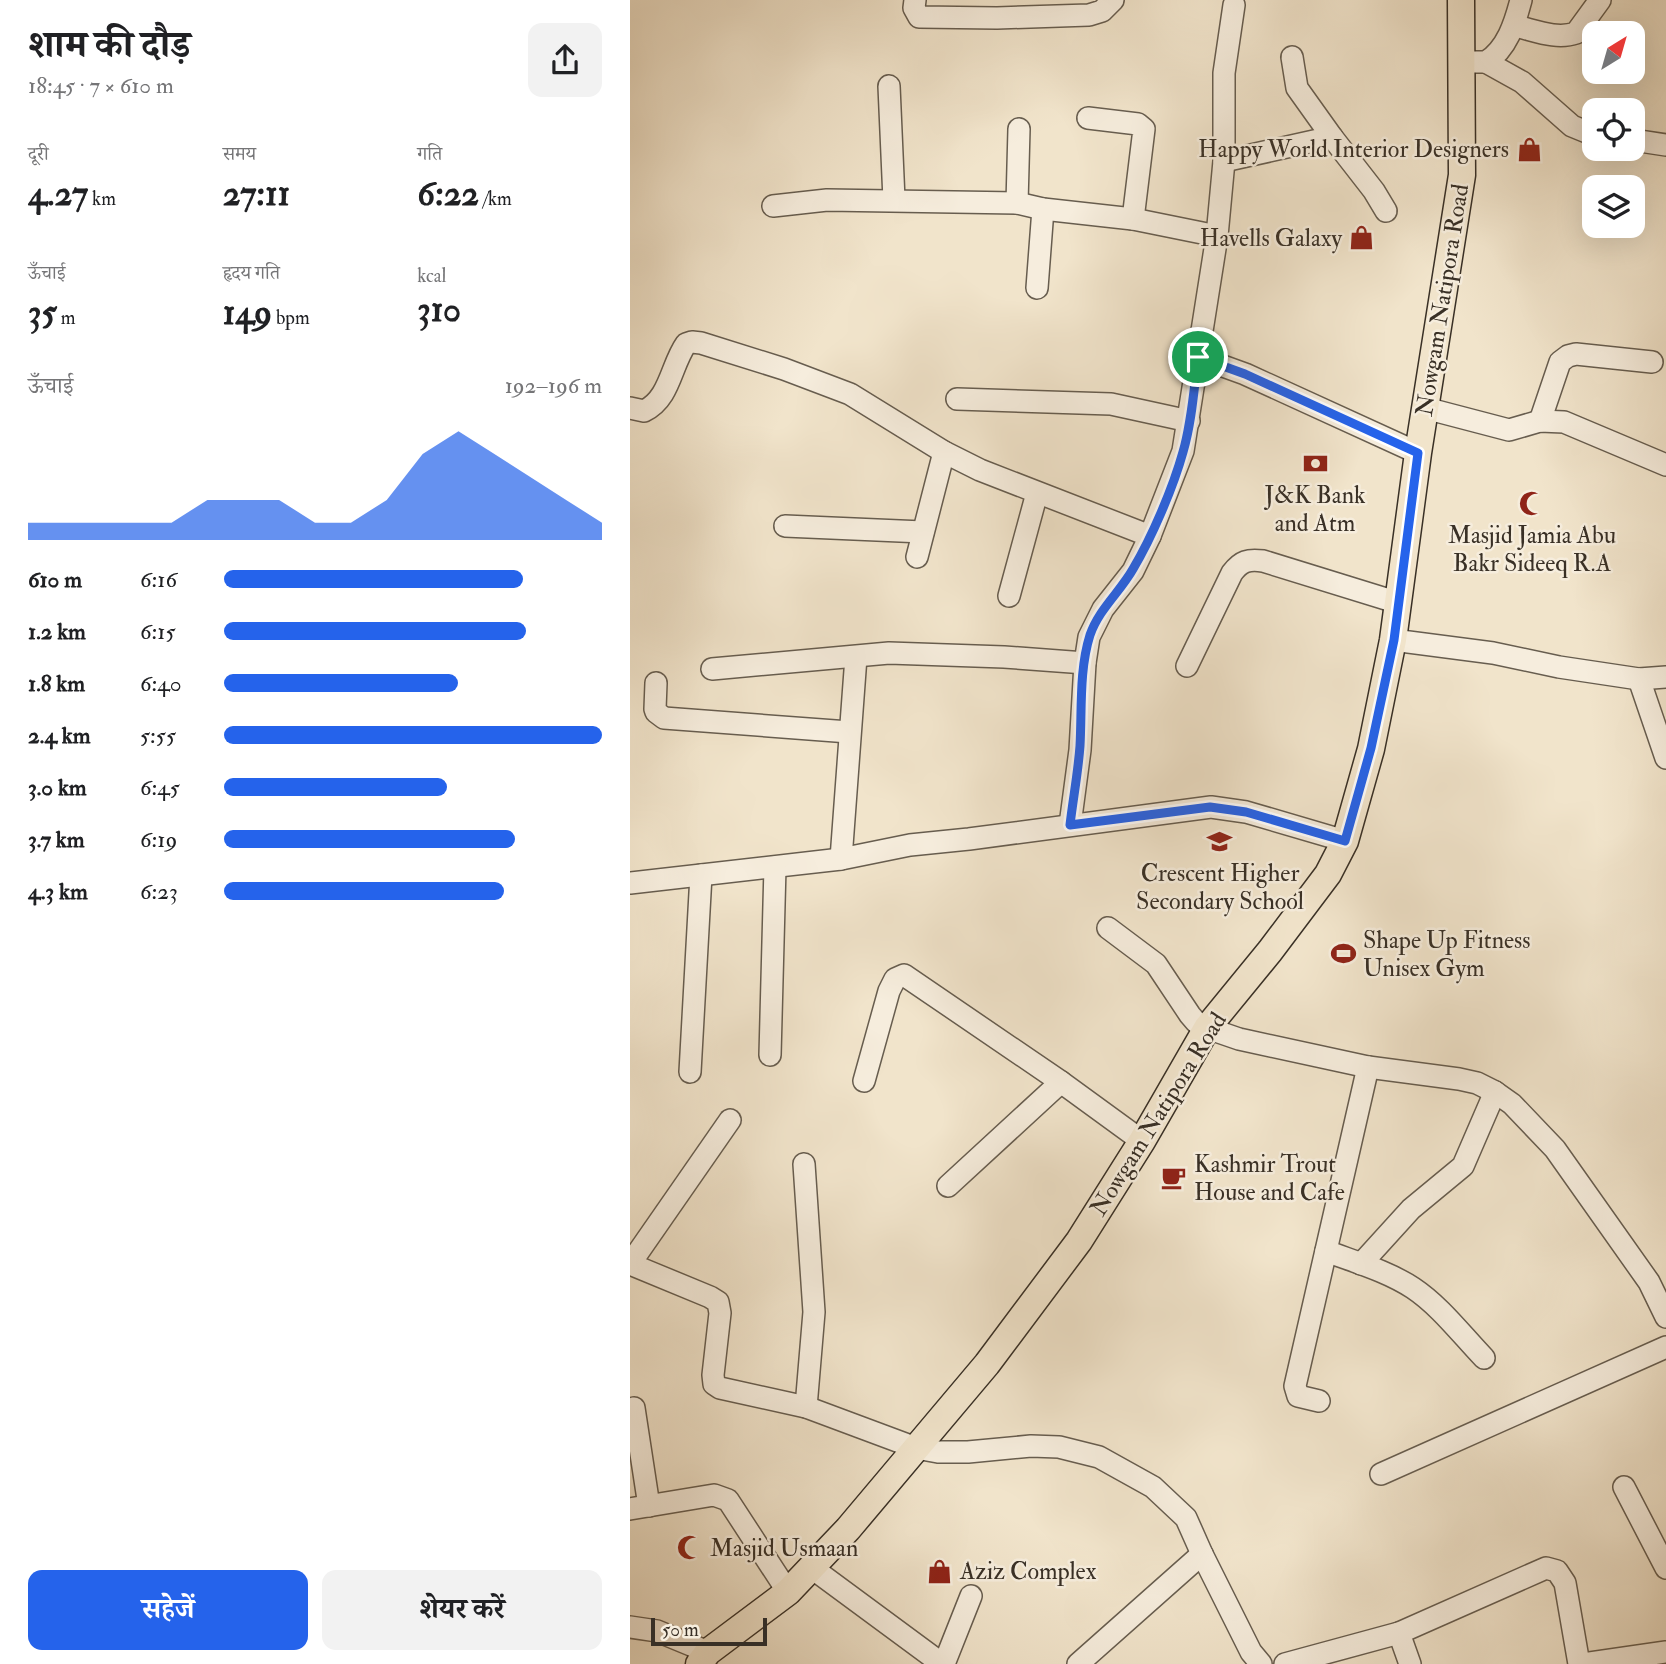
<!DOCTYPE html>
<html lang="hi">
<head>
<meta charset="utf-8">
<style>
  :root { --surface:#fff; --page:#f2f2f2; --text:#202124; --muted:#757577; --accent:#2563eb }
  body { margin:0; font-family:"IM FELL Double Pica","Noto Serif Devanagari",serif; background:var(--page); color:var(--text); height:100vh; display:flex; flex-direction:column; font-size:26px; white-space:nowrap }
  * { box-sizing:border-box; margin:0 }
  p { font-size:23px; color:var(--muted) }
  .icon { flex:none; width:38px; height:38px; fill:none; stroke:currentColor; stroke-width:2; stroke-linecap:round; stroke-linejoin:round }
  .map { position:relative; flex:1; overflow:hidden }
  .side { display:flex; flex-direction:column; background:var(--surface); width:630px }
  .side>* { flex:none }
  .needle { width:46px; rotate:37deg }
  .fabs { position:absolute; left:952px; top:21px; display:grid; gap:14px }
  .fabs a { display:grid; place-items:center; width:63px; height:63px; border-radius:14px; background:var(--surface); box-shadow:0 7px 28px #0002; font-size:35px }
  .scale { position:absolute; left:21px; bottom:18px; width:116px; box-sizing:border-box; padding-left:7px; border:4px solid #393026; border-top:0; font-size:19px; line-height:24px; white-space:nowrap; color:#393026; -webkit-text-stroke:5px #f6eddd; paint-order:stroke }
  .pin { position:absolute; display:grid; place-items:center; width:60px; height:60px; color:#fff; margin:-30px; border:4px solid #fff; border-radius:50%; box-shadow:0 2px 7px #0007 }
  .round { display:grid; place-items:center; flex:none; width:74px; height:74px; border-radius:14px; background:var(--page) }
  .summary { display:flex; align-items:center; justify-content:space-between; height:119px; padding:0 28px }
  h1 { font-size:38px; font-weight:700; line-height:52px }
  .stats { display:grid; grid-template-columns:repeat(3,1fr); gap:10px; height:119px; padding:7px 28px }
  .stats div { display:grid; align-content:center }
  .stats b { font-size:35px; font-weight:700 }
  .stats small { font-size:19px; font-weight:400 }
  .stats p { font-size:19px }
  .chart { height:196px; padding:14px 28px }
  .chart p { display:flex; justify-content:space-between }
  .chart svg { width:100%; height:126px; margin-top:7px; fill:var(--accent); opacity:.7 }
  .primary-button { display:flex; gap:14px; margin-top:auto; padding:14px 28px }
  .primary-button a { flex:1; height:80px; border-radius:14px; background:var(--accent); color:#fff; font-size:28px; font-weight:700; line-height:80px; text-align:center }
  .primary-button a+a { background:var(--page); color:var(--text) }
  ul { padding:0 28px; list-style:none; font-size:23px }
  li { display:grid; grid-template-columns:112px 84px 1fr; align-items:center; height:52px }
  li i { height:18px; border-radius:9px; background:var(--accent) }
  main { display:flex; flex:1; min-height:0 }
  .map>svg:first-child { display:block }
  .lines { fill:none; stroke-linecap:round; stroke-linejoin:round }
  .minor-casing { stroke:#675d4f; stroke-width:24 }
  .major-casing { stroke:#393026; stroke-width:29 }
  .minor { stroke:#f6eddd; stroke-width:21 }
  .major { stroke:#f1e4cb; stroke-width:26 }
  .route-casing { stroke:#fff; stroke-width:14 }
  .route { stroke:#2563eb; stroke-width:9 }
  .labels { text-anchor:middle; stroke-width:5; stroke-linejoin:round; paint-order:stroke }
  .poi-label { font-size:24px; fill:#393026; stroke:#f6eddd; text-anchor:start }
  .street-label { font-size:24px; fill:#393026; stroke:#f6eddd }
</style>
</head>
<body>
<main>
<section class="side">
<div class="summary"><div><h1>शाम की दौड़</h1><p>18:45 · 7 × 610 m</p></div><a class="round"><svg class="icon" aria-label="share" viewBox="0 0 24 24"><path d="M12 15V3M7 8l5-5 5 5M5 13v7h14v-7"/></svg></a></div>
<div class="stats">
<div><p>दूरी</p><b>4.27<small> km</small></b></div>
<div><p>समय</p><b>27:11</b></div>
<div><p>गति</p><b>6:22<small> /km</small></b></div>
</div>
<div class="stats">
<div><p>ऊँचाई</p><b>35<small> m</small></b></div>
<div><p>हृदय गति</p><b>149<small> bpm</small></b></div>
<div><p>kcal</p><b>310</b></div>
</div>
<div class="chart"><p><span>ऊँचाई</span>192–196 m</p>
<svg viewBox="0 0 160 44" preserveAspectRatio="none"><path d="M0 44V38L10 38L20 38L30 38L40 38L50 30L60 30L70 30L80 38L90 38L100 30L110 14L120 6L130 14L140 22L150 30L160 38V44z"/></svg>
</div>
<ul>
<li><b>610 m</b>6:16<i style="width:79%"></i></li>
<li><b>1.2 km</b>6:15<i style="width:80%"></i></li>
<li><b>1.8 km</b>6:40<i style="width:62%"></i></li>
<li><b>2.4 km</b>5:55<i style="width:100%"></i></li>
<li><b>3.0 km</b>6:45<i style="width:59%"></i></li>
<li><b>3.7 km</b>6:19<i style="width:77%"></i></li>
<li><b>4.3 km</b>6:23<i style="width:74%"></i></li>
</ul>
<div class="primary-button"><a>सहेजें</a><a>शेयर करें</a></div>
</section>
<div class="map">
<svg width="1036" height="1664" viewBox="0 0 1036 1664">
  <rect width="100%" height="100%" fill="#f1e4cb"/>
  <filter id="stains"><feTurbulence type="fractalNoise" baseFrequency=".00286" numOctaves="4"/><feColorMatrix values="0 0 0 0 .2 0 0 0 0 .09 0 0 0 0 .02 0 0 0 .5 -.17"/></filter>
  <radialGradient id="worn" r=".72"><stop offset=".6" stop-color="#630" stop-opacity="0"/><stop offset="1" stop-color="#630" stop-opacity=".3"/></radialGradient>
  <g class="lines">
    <defs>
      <g id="minor">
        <polyline points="285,0 284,8 289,17 367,18 459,15 472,11 483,0"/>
        <path d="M885,26C904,30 926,40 946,33L970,0"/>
        <polyline points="662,57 667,88 702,137 744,191 756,211"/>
        <path d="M844,62H856C877,49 885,23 891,0"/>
        <polyline points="856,62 892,82 942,126 964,135"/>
        <polyline points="259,86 264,200"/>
        <polyline points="458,118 508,124 514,129 503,219"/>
        <polyline points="1003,140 1036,145"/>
        <polyline points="594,161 702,137"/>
        <polyline points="387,203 389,129"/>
        <polyline points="143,206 197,200 387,203 413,209 503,219 587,236"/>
        <polyline points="407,288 413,209"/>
        <polyline points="568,357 615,374 788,453"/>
        <polyline points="327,399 481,404 559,421"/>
        <path d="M0,408L14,411C40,399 41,365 56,344L62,342L71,343L154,369L220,394L314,452L350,470L520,536"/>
        <polyline points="795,408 879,430 910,421 934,422 1036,465"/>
        <polyline points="910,421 930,362 938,356 946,354 1022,362"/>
        <polyline points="155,526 293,532"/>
        <polyline points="287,557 314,452"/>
        <polyline points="379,596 407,493"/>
        <polyline points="763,640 863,653 929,667 1009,679 1036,677"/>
        <path d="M557,666L602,573C611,561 618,559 633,561L769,603"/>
        <polyline points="82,669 259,653 374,657 455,663"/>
        <polyline points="1009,679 1036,758"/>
        <polyline points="26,683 25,709 26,712 34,718 219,732"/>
        <polyline points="440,825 450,750 455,663 459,637 473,609 503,571 520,536 553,451 587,236 594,161 594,73 604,5"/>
        <polyline points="211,859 226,657"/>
        <polyline points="0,883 211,859 280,845 339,839 581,807 616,812 715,841"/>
        <polyline points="478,928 526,964 560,1015 566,1022 577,1028 609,1039 738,1067 829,1079 847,1083 865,1092 882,1104 925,1149 1019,1282 1036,1317"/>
        <polyline points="140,1055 145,867"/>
        <polyline points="60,1072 71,875"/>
        <polyline points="234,1081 259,991 265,979 274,975 431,1082 512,1141"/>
        <polyline points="174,1164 184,1312 176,1407"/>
        <polyline points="318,1186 431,1082"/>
        <path d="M696,1251C725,1262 757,1271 783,1288C810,1306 831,1334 854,1358"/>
        <polyline points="0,1264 80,1297 88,1302 90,1313 83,1375 84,1384 90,1388 176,1407 286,1448 308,1452 338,1452 401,1446 429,1447 469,1457 523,1487 556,1518 572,1554 621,1652 631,1664"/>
        <polyline points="0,1264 100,1120"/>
        <polyline points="731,1264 781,1209 833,1166 865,1092"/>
        <polyline points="689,1401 668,1396 665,1386 738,1067"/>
        <polyline points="4,1408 19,1506"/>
        <polyline points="751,1474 1036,1347"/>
        <polyline points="994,1487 1036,1568"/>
        <polyline points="0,1509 84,1495 98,1500 158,1592"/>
        <polyline points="182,1568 312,1664"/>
        <polyline points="0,1627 27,1631 78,1652"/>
        <polyline points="769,1633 780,1664"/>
        <polyline points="314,1664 341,1596"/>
        <polyline points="448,1664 572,1554"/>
        <polyline points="655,1664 769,1633 916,1568 927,1571 935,1583 949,1664"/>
        <polyline points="953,1664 1036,1652"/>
      </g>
      <polyline id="major" points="69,1664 78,1652 158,1592 218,1529 357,1364 449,1241 512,1141 577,1028 640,951 698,874 715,841 741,749 763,640 788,453 832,175 831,0"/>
    </defs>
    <!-- minor casing -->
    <use href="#minor" class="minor-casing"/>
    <!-- major casing -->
    <use href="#major" class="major-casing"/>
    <!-- minor -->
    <use href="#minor" class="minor"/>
    <!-- major -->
    <use href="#major" class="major"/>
  </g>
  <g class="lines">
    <defs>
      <path id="route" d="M568,357L615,374L788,453L764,640L741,748L715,841L616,812L580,807L440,825C443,799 448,773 450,746C452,710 449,670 460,635C469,609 490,592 503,569C522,537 543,488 553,452C562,421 564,388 568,357Z"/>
    </defs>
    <!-- route casing -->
    <use href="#route" class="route-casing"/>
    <!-- route -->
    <use href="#route" class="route"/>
  </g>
  <!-- icons -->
  <defs>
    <symbol id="shop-bare" viewBox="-9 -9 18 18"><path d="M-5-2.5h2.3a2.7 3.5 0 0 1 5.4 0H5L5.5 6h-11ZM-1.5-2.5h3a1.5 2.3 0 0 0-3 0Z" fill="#8f2418" stroke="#f6eddd" stroke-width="2.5" paint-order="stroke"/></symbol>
    <symbol id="bank-bare" viewBox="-9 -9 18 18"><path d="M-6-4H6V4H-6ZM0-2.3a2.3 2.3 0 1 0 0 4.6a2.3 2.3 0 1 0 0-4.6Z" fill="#8f2418" stroke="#f6eddd" stroke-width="2.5" paint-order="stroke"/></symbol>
    <symbol id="mosque-bare" viewBox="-9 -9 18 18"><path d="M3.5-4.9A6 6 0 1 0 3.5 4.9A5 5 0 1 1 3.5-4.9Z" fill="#8f2418" stroke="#f6eddd" stroke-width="2.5" paint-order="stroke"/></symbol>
    <symbol id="school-bare" viewBox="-9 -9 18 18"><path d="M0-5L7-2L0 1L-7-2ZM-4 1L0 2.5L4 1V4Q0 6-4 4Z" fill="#8f2418" stroke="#f6eddd" stroke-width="2.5" paint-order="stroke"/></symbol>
    <symbol id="stadium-bare" viewBox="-9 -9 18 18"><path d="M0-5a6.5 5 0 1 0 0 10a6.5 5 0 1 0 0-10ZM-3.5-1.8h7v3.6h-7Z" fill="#8f2418" stroke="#f6eddd" stroke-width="2.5" paint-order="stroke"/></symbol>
    <symbol id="cafe-bare" viewBox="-9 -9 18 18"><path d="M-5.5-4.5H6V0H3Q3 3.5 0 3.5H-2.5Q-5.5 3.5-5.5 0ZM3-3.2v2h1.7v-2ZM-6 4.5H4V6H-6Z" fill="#8f2418" stroke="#f6eddd" stroke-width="2.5" paint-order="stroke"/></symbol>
  </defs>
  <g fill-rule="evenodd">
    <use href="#shop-bare" x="882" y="132" width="35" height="35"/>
    <use href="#shop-bare" x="714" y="220" width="35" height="35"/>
    <use href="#bank-bare" x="668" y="446" width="35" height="35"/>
    <use href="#mosque-bare" x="884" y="486" width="35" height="35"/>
    <use href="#school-bare" x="572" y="824" width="35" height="35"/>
    <use href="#stadium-bare" x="696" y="936" width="35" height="35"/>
    <use href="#cafe-bare" x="526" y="1160" width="35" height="35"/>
    <use href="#mosque-bare" x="42" y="1530" width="35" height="35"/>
    <use href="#shop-bare" x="292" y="1554" width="35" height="35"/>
  </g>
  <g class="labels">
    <!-- poi labels -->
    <g class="poi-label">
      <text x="879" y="157" text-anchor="end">Happy World Interior Designers</text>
      <text x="712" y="246" text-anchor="end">Havells Galaxy</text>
      <text x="685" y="503" text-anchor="middle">J&amp;K Bank<tspan x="685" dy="28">and Atm</tspan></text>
      <text x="902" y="543" text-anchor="middle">Masjid Jamia Abu<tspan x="902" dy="28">Bakr Sideeq R.A</tspan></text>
      <text x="590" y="881" text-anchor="middle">Crescent Higher<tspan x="590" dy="28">Secondary School</tspan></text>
      <text x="733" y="948">Shape Up Fitness<tspan x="733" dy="28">Unisex Gym</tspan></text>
      <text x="564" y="1172">Kashmir Trout<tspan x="564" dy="28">House and Cafe</tspan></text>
      <text x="80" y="1556">Masjid Usmaan</text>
      <text x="330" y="1579">Aziz Complex</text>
    </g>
    <!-- street labels -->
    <g class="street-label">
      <text transform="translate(812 300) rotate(-81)" y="8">Nowgam Natipora Road</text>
      <text transform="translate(528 1114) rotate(-58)" y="8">Nowgam Natipora Road</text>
    </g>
  </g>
  <rect width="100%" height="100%" filter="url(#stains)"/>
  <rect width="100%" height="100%" fill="url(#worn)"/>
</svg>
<div class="fabs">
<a><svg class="needle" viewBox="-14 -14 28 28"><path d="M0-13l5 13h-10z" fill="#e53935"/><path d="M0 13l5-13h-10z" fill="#757577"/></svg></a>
<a><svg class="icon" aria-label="locate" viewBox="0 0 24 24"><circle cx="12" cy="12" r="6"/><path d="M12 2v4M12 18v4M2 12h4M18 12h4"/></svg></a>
<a><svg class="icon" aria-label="layers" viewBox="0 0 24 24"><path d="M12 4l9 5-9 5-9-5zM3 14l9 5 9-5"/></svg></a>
</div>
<div class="scale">50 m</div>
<div class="pin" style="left:568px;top:357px;background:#1e9e55"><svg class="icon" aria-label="arrive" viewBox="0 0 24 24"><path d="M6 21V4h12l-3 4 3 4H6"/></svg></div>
</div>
</main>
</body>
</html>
